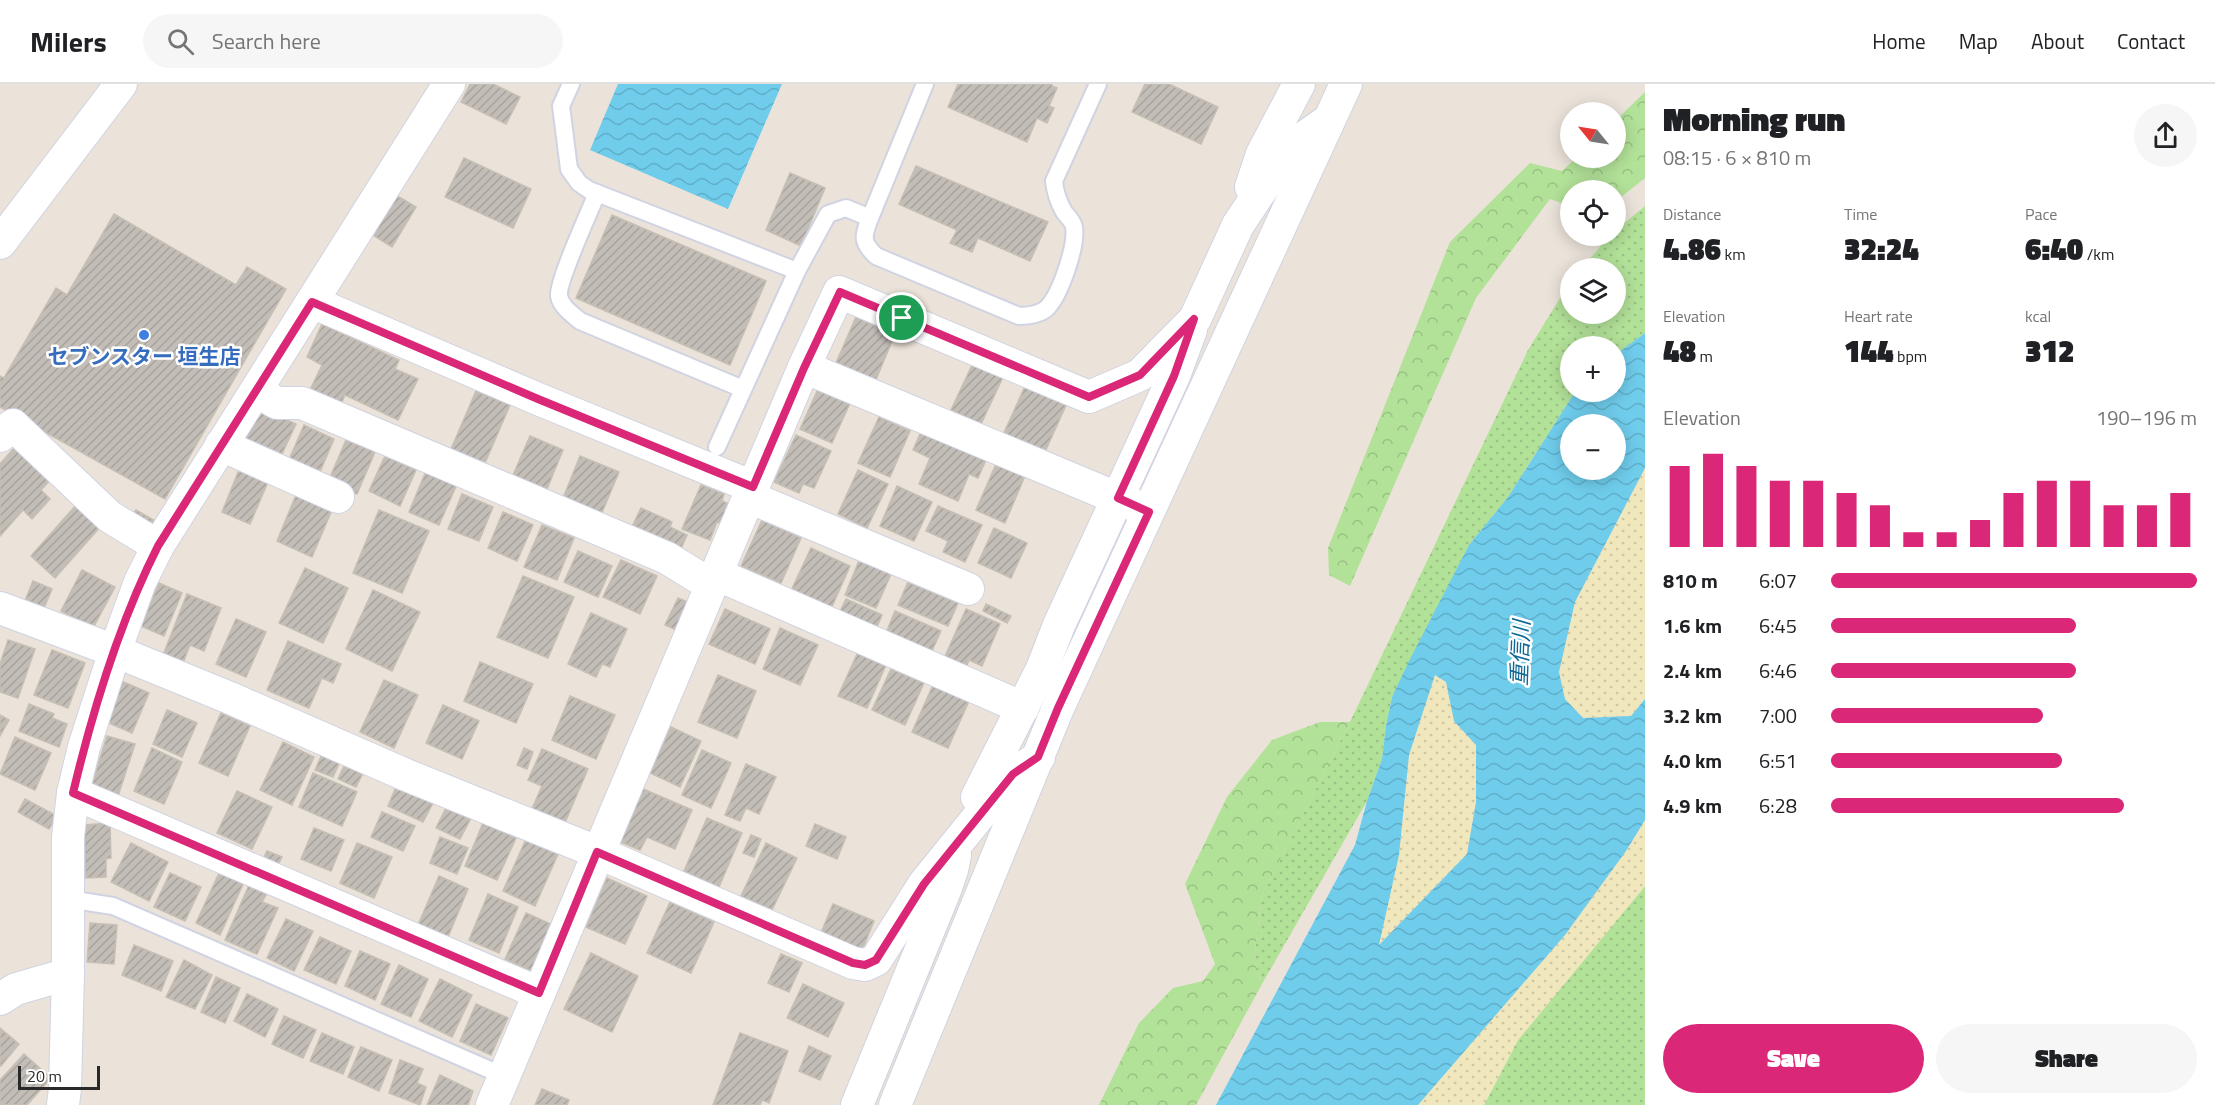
<!DOCTYPE html>
<html lang="en">
<head>
<meta charset="utf-8">
<style>
  :root { --surface:#fff; --page:#f6f6f6; --text:#202124; --muted:#757577; --line:#e0e0e0; --accent:#db2777 }
  body { margin:0; font-family:"Titillium Web","Noto Sans JP",sans-serif; background:var(--page); color:var(--text); height:100vh; display:flex; flex-direction:column; font-size:22px; white-space:nowrap }
  * { box-sizing:border-box; margin:0 }
  p { font-size:20px; color:var(--muted) }
  .icon { flex:none; width:33px; height:33px; fill:none; stroke:currentColor; stroke-width:2; stroke-linecap:round; stroke-linejoin:round }
  .map { position:relative; flex:1; overflow:hidden }
  .sheet { display:flex; flex-direction:column; background:var(--surface); width:570px }
  .sheet>* { flex:none }
  .needle { width:39px; rotate:300deg }
  .buttons { position:absolute; left:1560px; top:18px; display:grid; gap:12px }
  .buttons a { display:grid; place-items:center; width:66px; height:66px; border-radius:50%; background:var(--surface); box-shadow:0 3px 15px #0003; font-size:30px }
  .scale { position:absolute; left:18px; bottom:15px; width:82px; box-sizing:border-box; padding-left:6px; border:3px solid #292929; border-top:0; font-size:16px; line-height:21px; white-space:nowrap; color:#292929; -webkit-text-stroke:4px #fff; paint-order:stroke }
  .pin { position:absolute; display:grid; place-items:center; width:51px; height:51px; color:#fff; margin:-26px; border:3px solid #fff; border-radius:50%; box-shadow:0 2px 6px #0007 }
  .round { display:grid; place-items:center; flex:none; width:63px; height:63px; border-radius:32px; background:var(--page) }
  .head { display:flex; align-items:center; justify-content:space-between; height:102px; padding:0 18px }
  h1 { font-size:33px; font-weight:800; line-height:45px }
  .stats { display:grid; grid-template-columns:repeat(3,1fr); gap:9px; height:102px; padding:6px 18px }
  .stats div { display:grid; align-content:center }
  .stats b { font-size:30px; font-weight:800 }
  .stats small { font-size:16px; font-weight:400 }
  .stats p { font-size:16px }
  .chart { height:168px; padding:12px 18px }
  .chart p { display:flex; justify-content:space-between }
  .chart svg { width:100%; height:108px; margin-top:6px; stroke:var(--accent); stroke-width:6 }
  .button { display:flex; gap:12px; margin-top:auto; padding:12px 18px }
  .button a { flex:1; height:69px; border-radius:36px; background:var(--accent); color:#fff; font-size:24px; font-weight:800; line-height:69px; text-align:center }
  .button a+a { background:var(--page); color:var(--text) }
  ul { padding:0 18px; list-style:none; font-size:20px }
  li { display:grid; grid-template-columns:96px 72px 1fr; align-items:center; height:45px }
  li i { height:15px; border-radius:8px; background:var(--accent) }
  header { display:flex; align-items:center; gap:36px; box-sizing:border-box; height:84px; padding:0 30px; background:var(--surface); border-bottom:2px solid var(--line) }
  header strong { font-size:28px }
  nav { display:flex; gap:33px; margin-inline-start:auto; font-size:21px }
  .search { width:420px; height:54px; background:var(--page); display:flex; align-items:center; gap:15px; box-sizing:border-box; padding:0 21px; border-radius:33px; color:var(--muted); font-size:22px }
  main { display:flex; flex:1; min-height:0 }
  .map>svg:first-child { display:block }
  .grass { fill:url(#grass-dots) }
  .forest { fill:url(#forest-crowns) }
  .sand { fill:url(#sand-dots) }
  .water { fill:url(#water-waves); fill-rule:evenodd }
  .building { fill:url(#building-hatch); stroke:#c6bfb4; stroke-width:1.5 }
  .lines { fill:none; stroke-linecap:round; stroke-linejoin:round }
  .lane-casing { stroke:#d0d3e1; stroke-width:20 }
  .street-casing { stroke:#d0d3e1; stroke-width:34 }
  .lane { stroke:#fff; stroke-width:16 }
  .street { stroke:#fff; stroke-width:32 }
  .route-casing { stroke:#fff; stroke-width:12 }
  .route { stroke:#db2777; stroke-width:8 }
  .shop-dot { fill:#3f7fe0; stroke:#fff; stroke-width:2 }
  .labels { text-anchor:middle; stroke-width:5; stroke-linejoin:round; paint-order:stroke }
  .shop-label { font-size:21px; font-weight:bold; fill:#366cbe; stroke:#fff }
  .water-label { font-size:22px; font-style:italic; fill:#106995; stroke:#fff }
</style>
</head>
<body>
<header>
<strong>Milers</strong>
<div class="search"><svg class="icon" aria-label="search" viewBox="0 0 24 24"><circle cx="10" cy="10" r="6"/><path d="M15 15l6 6"/></svg>Search here</div>
<nav><a>Home</a><a>Map</a><a>About</a><a>Contact</a></nav>
</header>
<main>
<div class="map">
<svg width="1645" height="1021" viewBox="0 0 1645 1021">
  <defs>
    <pattern id="grass-dots" width="8" height="8" patternUnits="userSpaceOnUse" patternTransform="scale(1.5)"><rect width="8" height="8" fill="#b2e198"/><path d="M2 2h.1M6 6h.1" fill="none" stroke="#99c183" stroke-width="1.8" stroke-linecap="round"/></pattern>
    <pattern id="forest-crowns" width="20" height="18" patternUnits="userSpaceOnUse" patternTransform="scale(1.5)"><rect width="20" height="18" fill="#b2e198"/><path d="M2 6a3 3 0 1 1 6 0M12 15a3 3 0 1 1 6 0" fill="none" stroke="#99c183"/></pattern>
    <pattern id="sand-dots" width="8" height="8" patternUnits="userSpaceOnUse" patternTransform="scale(1.5)"><rect width="8" height="8" fill="#f0e7bd"/><path d="M2 2h.1M6 6h.1" fill="none" stroke="#cec6a2" stroke-width="1.8" stroke-linecap="round"/></pattern>
    <pattern id="water-waves" width="16" height="10" patternUnits="userSpaceOnUse" patternTransform="scale(1.5)"><rect width="16" height="10" fill="#6fcceb"/><path d="M0 5q4-4 8 0t8 0" fill="none" stroke="#60afca"/></pattern>
    <pattern id="building-hatch" width="6" height="6" patternUnits="userSpaceOnUse" patternTransform="scale(1.5)"><rect width="6" height="6" fill="#c3bdb7"/><path d="M-1 1l2-2M0 6l6-6M5 7l2-2" fill="none" stroke="#a8a29d"/></pattern>
  </defs>
  <rect width="100%" height="100%" fill="#ebe3da"/>
  <!-- grass -->
  <g class="grass">
    <polygon points="1645,122 1645,249 1616,270 1616,262 1570,262 1570,308 1575,308 1508,413 1469,461 1392,613 1386,642 1382,675 1367,717 1262,900 1254,877 1262,811 1350,638 1528,266 1570,198 1570,230 1616,230 1616,184 1582,184 1609,152 1616,152 1616,146"/>
    <polygon points="1645,802 1645,1021 1484,1021 1518,956"/>
  </g>
  <!-- forest -->
  <g class="forest">
    <polygon points="1645,8 1645,94 1616,117 1616,106 1570,106 1570,122 1550,115 1476,214 1350,502 1329,491 1328,464 1450,158 1530,79 1562,87 1576,74 1616,74 1616,36"/>
    <polygon points="1320,638 1350,638 1262,811 1254,877 1262,900 1196,1021 1099,1021 1139,939 1173,904 1203,897 1215,880 1185,800 1227,713 1272,656"/>
  </g>
  <!-- sand -->
  <g class="sand">
    <polygon points="1645,384 1645,615 1631,632 1583,634 1565,615 1559,588 1575,518"/>
    <polygon points="1434,591 1446,598 1454,637 1476,661 1476,718 1467,770 1378,862 1399,771 1409,671"/>
    <polygon points="1645,736 1645,802 1518,956 1484,1021 1418,1021 1565,851 1626,767"/>
  </g>
  <!-- water -->
  <g class="water">
    <polygon points="618,0 782,0 728,125 590,66"/>
    <path d="M1645,249V384L1575,518L1559,588L1565,615L1583,634L1631,632L1645,615V736L1626,767L1565,851L1418,1021H1216L1355,761L1367,717L1382,675L1386,642L1392,613L1409,577L1469,461L1508,413L1575,308H1616V270ZM1570,340H1616V386H1570ZM1435,591L1446,598L1454,637L1476,661V718L1467,770L1379,861L1399,771L1409,671Z"/>
  </g>
  <!-- building -->
  <g class="building">
    <polygon points="470,0 493,0 520,13 506,40 461,18"/>
    <polygon points="958,0 1052,0 1052,2 1057,4 1049,22 1054,24 1047,39 1037,34 1027,58 948,23"/>
    <polygon points="1145,0 1169,0 1218,23 1201,60 1132,28"/>
    <polygon points="464,74 531,105 513,144 445,113"/>
    <polygon points="916,82 1048,138 1030,177 978,154 972,168 950,159 957,146 899,120"/>
    <polygon points="790,89 825,104 801,162 766,146"/>
    <polygon points="394,110 416,123 392,163 371,150"/>
    <polygon points="114,130 236,201 247,183 286,205 165,415 0,323 0,292 4,294 56,204 67,211"/>
    <polygon points="612,131 766,197 730,281 576,214"/>
    <polygon points="856,233 895,250 875,298 835,281"/>
    <polygon points="322,240 399,276 395,285 418,295 398,336 345,311 341,320 310,306 322,281 307,273"/>
    <polygon points="973,279 1003,293 981,340 951,326"/>
    <polygon points="1026,300 1067,319 1044,370 1003,351"/>
    <polygon points="819,303 851,317 832,359 800,345"/>
    <polygon points="476,307 510,321 485,379 451,365"/>
    <polygon points="259,323 296,340 281,372 244,355"/>
    <polygon points="879,333 910,347 890,393 858,379"/>
    <polygon points="304,341 334,355 319,390 289,376"/>
    <polygon points="921,348 986,376 978,394 969,390 958,417 919,400 930,374 913,366"/>
    <polygon points="796,351 831,367 814,404 803,400 799,409 774,398"/>
    <polygon points="530,352 563,366 547,405 513,391"/>
    <polygon points="346,356 375,368 357,410 328,398"/>
    <polygon points="14,364 50,396 41,406 50,415 32,435 23,426 0,452 0,380"/>
    <polygon points="385,372 416,386 400,422 369,407"/>
    <polygon points="580,372 619,388 601,431 563,414"/>
    <polygon points="996,380 1025,392 1005,439 976,426"/>
    <polygon points="239,386 268,398 250,440 222,428"/>
    <polygon points="858,386 888,400 867,444 838,430"/>
    <polygon points="426,387 457,400 439,441 409,428"/>
    <polygon points="701,401 724,410 722,417 737,423 729,443 717,438 710,456 682,445"/>
    <polygon points="897,402 932,418 914,457 880,442"/>
    <polygon points="462,410 493,423 479,457 448,445"/>
    <polygon points="296,411 332,426 312,473 277,457"/>
    <polygon points="77,420 101,442 55,494 31,472"/>
    <polygon points="938,422 982,441 965,478 943,468 948,457 926,447"/>
    <polygon points="641,424 672,438 670,443 687,451 680,467 631,445"/>
    <polygon points="136,426 157,438 153,446 131,433"/>
    <polygon points="379,426 429,447 402,509 353,489"/>
    <polygon points="503,428 533,441 517,477 488,464"/>
    <polygon points="762,436 801,454 781,499 741,482"/>
    <polygon points="542,441 574,454 557,496 524,483"/>
    <polygon points="994,444 1027,459 1011,494 978,479"/>
    <polygon points="811,464 850,482 830,527 790,509"/>
    <polygon points="578,467 612,482 598,513 564,498"/>
    <polygon points="860,474 892,488 876,524 845,511"/>
    <polygon points="621,476 657,492 640,530 603,513"/>
    <polygon points="305,484 348,504 323,559 279,539"/>
    <polygon points="82,486 115,503 93,544 61,527"/>
    <polygon points="523,492 574,513 548,574 497,553"/>
    <polygon points="33,497 52,505 41,531 22,524"/>
    <polygon points="908,498 958,519 948,542 898,521"/>
    <polygon points="159,499 182,509 164,552 141,542"/>
    <polygon points="373,506 420,528 392,587 346,565"/>
    <polygon points="187,510 221,524 204,567 190,561 183,579 163,571"/>
    <polygon points="678,514 697,522 685,550 665,541"/>
    <polygon points="846,515 882,531 874,550 837,534"/>
    <polygon points="986,520 1011,532 1007,539 983,527"/>
    <polygon points="725,525 770,545 755,580 709,560"/>
    <polygon points="966,525 1000,540 982,582 969,576 964,588 942,579"/>
    <polygon points="895,527 941,547 931,569 886,549"/>
    <polygon points="591,529 627,545 610,583 602,580 596,593 568,580"/>
    <polygon points="236,535 266,548 246,593 216,580"/>
    <polygon points="780,544 818,561 800,601 763,585"/>
    <polygon points="8,556 35,565 18,614 0,608 0,580"/>
    <polygon points="288,557 341,580 333,599 322,594 309,624 267,606"/>
    <polygon points="52,566 85,579 68,624 34,611"/>
    <polygon points="858,568 886,581 867,624 838,612"/>
    <polygon points="480,578 533,600 516,639 464,617"/>
    <polygon points="891,585 924,599 905,641 872,626"/>
    <polygon points="718,591 756,607 737,654 698,638"/>
    <polygon points="119,596 149,609 132,649 102,636"/>
    <polygon points="384,596 418,611 394,664 360,648"/>
    <polygon points="933,601 969,617 948,664 912,648"/>
    <polygon points="570,612 615,631 596,675 552,656"/>
    <polygon points="29,620 54,630 52,634 67,640 59,663 19,647"/>
    <polygon points="443,621 479,637 462,675 426,659"/>
    <polygon points="167,626 197,639 182,673 153,660"/>
    <polygon points="221,629 250,642 228,692 199,679"/>
    <polygon points="0,631 9,636 0,652"/>
    <polygon points="671,643 701,657 680,703 650,689"/>
    <polygon points="107,652 135,660 118,712 91,703"/>
    <polygon points="15,653 51,669 35,706 0,690"/>
    <polygon points="283,658 314,673 292,721 260,706"/>
    <polygon points="152,664 182,678 164,720 134,707"/>
    <polygon points="524,664 533,668 527,685 517,681"/>
    <polygon points="542,665 588,685 563,743 530,729 542,702 528,696"/>
    <polygon points="702,666 731,679 711,724 682,711"/>
    <polygon points="323,668 341,675 333,693 315,686"/>
    <polygon points="346,678 364,687 356,703 338,695"/>
    <polygon points="746,680 776,693 759,730 746,724 740,737 725,731"/>
    <polygon points="313,689 357,708 342,742 299,723"/>
    <polygon points="398,698 435,715 423,738 388,722"/>
    <polygon points="641,704 692,726 675,765 647,753 640,766 618,757"/>
    <polygon points="237,707 272,723 252,765 217,749"/>
    <polygon points="25,715 57,732 49,745 18,728"/>
    <polygon points="449,718 473,730 460,755 436,744"/>
    <polygon points="382,728 415,742 403,767 371,753"/>
    <polygon points="707,734 742,749 719,803 684,787"/>
    <polygon points="110,739 111,774 106,775 106,793 86,794 84,741"/>
    <polygon points="483,739 516,754 497,796 465,782"/>
    <polygon points="815,740 846,753 837,775 806,762"/>
    <polygon points="314,744 344,756 331,787 301,775"/>
    <polygon points="751,751 761,755 754,773 743,769"/>
    <polygon points="440,753 468,764 457,790 430,779"/>
    <polygon points="526,755 558,770 535,822 503,807"/>
    <polygon points="131,759 168,778 149,817 111,798"/>
    <polygon points="357,759 392,773 374,814 340,799"/>
    <polygon points="766,759 797,774 772,826 741,812"/>
    <polygon points="267,767 282,773 275,787 260,781"/>
    <polygon points="220,787 244,798 220,851 196,839"/>
    <polygon points="170,789 201,803 185,837 154,823"/>
    <polygon points="439,792 468,805 448,853 418,841"/>
    <polygon points="607,794 647,812 625,860 586,843"/>
    <polygon points="249,801 267,809 262,818 278,824 257,870 225,856"/>
    <polygon points="488,810 518,823 499,869 469,856"/>
    <polygon points="670,818 714,838 691,889 647,869"/>
    <polygon points="833,820 874,837 861,869 820,851"/>
    <polygon points="526,829 555,842 534,888 505,875"/>
    <polygon points="286,835 313,847 294,887 267,874"/>
    <polygon points="90,839 117,841 114,880 87,878"/>
    <polygon points="320,853 351,867 336,900 304,886"/>
    <polygon points="134,861 173,877 161,907 122,891"/>
    <polygon points="360,867 390,880 375,916 345,902"/>
    <polygon points="591,869 638,892 612,948 564,925"/>
    <polygon points="781,870 802,879 789,908 768,899"/>
    <polygon points="184,876 212,891 195,925 166,913"/>
    <polygon points="399,881 428,895 411,933 381,920"/>
    <polygon points="216,893 240,904 225,939 201,928"/>
    <polygon points="440,895 472,911 452,953 419,937"/>
    <polygon points="803,900 844,919 828,953 787,934"/>
    <polygon points="247,910 278,925 265,953 234,937"/>
    <polygon points="476,920 508,934 491,971 460,957"/>
    <polygon points="284,932 316,946 303,974 272,960"/>
    <polygon points="0,944 19,960 1,982 0,982"/>
    <polygon points="322,949 354,963 343,990 310,977"/>
    <polygon points="740,949 788,967 769,1019 762,1016 760,1021 713,1021"/>
    <polygon points="809,962 831,972 820,996 799,987"/>
    <polygon points="361,963 392,976 379,1007 348,993"/>
    <polygon points="24,970 51,994 27,1021 0,1021 0,996"/>
    <polygon points="400,976 423,985 417,999 426,1003 420,1021 389,1009"/>
    <polygon points="440,991 473,1007 468,1021 427,1021"/>
    <polygon points="542,1005 569,1016 567,1021 535,1021"/>
  </g>
  <g class="lines">
    <defs>
      <g id="lane">
        <polyline points="571,0 561,22 569,85 579,99 589,106 797,187"/>
        <path d="M597,109C590,127 557,198 559,212C561,223 572,230 580,237L743,305"/>
        <polyline points="870,134 925,0"/>
        <path d="M717,363L797,187L828,130L846,124L870,134C863,152 861,158 876,172L1019,232C1028,232 1038,231 1046,225C1060,212 1077,162 1074,143C1073,137 1068,133 1064,128C1058,117 1055,109 1054,97L1098,0"/>
        <polyline points="68,815 113,822 504,992"/>
      </g>
      <g id="street">
        <polyline points="1251,103 1262,70 1299,0"/>
        <polyline points="0,159 121,0"/>
        <polyline points="312,218 538,315 753,403 804,283 839,208 1089,313 1140,291 1195,235 1238,141 1266,99 1299,57 1329,36"/>
        <polyline points="804,283 1136,422"/>
        <polyline points="256,307 277,319 302,319 667,474 711,501"/>
        <polyline points="0,352 13,341 110,433 158,462"/>
        <polyline points="221,361 338,413"/>
        <polyline points="749,413 968,505"/>
        <polyline points="716,490 1023,624"/>
        <polyline points="0,524 115,567 230,614 406,691 597,768 853,879 865,881 876,876 924,800 1013,690 1039,673"/>
        <polyline points="73,709 539,909"/>
        <polyline points="977,713 1042,585 1059,541 1174,292 1191,246"/>
        <polyline points="0,915 16,905 68,890"/>
        <polyline points="63,1021 65,1004 68,890 68,753 73,709 84,663 115,567 140,498 158,462 449,0"/>
        <polyline points="492,1021 753,403"/>
        <polyline points="857,1021 944,809 952,786 955,771"/>
        <polyline points="895,1021 1058,624 1346,0"/>
      </g>
    </defs>
    <!-- lane casing -->
    <use href="#lane" class="lane-casing"/>
    <!-- street casing -->
    <use href="#street" class="street-casing"/>
    <!-- lane -->
    <use href="#lane" class="lane"/>
    <!-- street -->
    <use href="#street" class="street"/>
  </g>
  <g class="lines">
    <defs>
      <path id="route" d="M840,208L1089,313L1140,291L1194,235L1174,292L1118,414L1149,428L1058,624L1038,673L1013,690L924,800L876,876L865,881L853,879L597,768L539,909L73,709C93,625 119,539 158,462L312,218L538,315L753,403L804,284Z"/>
    </defs>
    <!-- route casing -->
    <use href="#route" class="route-casing"/>
    <!-- route -->
    <use href="#route" class="route"/>
  </g>
  <!-- markers -->
  <circle class="shop-dot" cx="144" cy="251" r="6"/>
  <g class="labels">
    <!-- shop labels -->
    <g class="shop-label">
      <text x="144" y="280">セブンスター 垣生店</text>
    </g>
    <!-- water labels -->
    <g class="water-label">
      <text transform="translate(1520 569) rotate(-88)" y="8">重信川</text>
    </g>
  </g>
</svg>
<div class="buttons">
<a><svg class="needle" viewBox="-14 -14 28 28"><path d="M0-13l5 13h-10z" fill="#e53935"/><path d="M0 13l5-13h-10z" fill="#757577"/></svg></a>
<a><svg class="icon" aria-label="locate" viewBox="0 0 24 24"><circle cx="12" cy="12" r="6"/><path d="M12 2v4M12 18v4M2 12h4M18 12h4"/></svg></a>
<a><svg class="icon" aria-label="layers" viewBox="0 0 24 24"><path d="M12 4l9 5-9 5-9-5zM3 14l9 5 9-5"/></svg></a>
<a>+</a>
<a>−</a>
</div>
<div class="scale">20 m</div>
<div class="pin" style="left:902px;top:234px;background:#1e9e55"><svg class="icon" aria-label="arrive" viewBox="0 0 24 24"><path d="M6 21V4h12l-3 4 3 4H6"/></svg></div>
</div>
<section class="sheet">
<div class="head"><div><h1>Morning run</h1><p>08:15 · 6 × 810 m</p></div><a class="round"><svg class="icon" aria-label="share" viewBox="0 0 24 24"><path d="M12 15V3M7 8l5-5 5 5M5 13v7h14v-7"/></svg></a></div>
<div class="stats">
<div><p>Distance</p><b>4.86<small> km</small></b></div>
<div><p>Time</p><b>32:24</b></div>
<div><p>Pace</p><b>6:40<small> /km</small></b></div>
</div>
<div class="stats">
<div><p>Elevation</p><b>48<small> m</small></b></div>
<div><p>Heart rate</p><b>144<small> bpm</small></b></div>
<div><p>kcal</p><b>312</b></div>
</div>
<div class="chart"><p><span>Elevation</span>190–196 m</p>
<svg viewBox="0 0 160 44" preserveAspectRatio="none"><path d="M5 44V11M15 44V6M25 44V11M35 44V17M45 44V17M55 44V22M65 44V27M75 44V38M85 44V38M95 44V33M105 44V22M115 44V17M125 44V17M135 44V27M145 44V27M155 44V22"/></svg>
</div>
<ul>
<li><b>810 m</b>6:07<i style="width:100%"></i></li>
<li><b>1.6 km</b>6:45<i style="width:67%"></i></li>
<li><b>2.4 km</b>6:46<i style="width:67%"></i></li>
<li><b>3.2 km</b>7:00<i style="width:58%"></i></li>
<li><b>4.0 km</b>6:51<i style="width:63%"></i></li>
<li><b>4.9 km</b>6:28<i style="width:80%"></i></li>
</ul>
<div class="button"><a>Save</a><a>Share</a></div>
</section>
</main>
</body>
</html>
